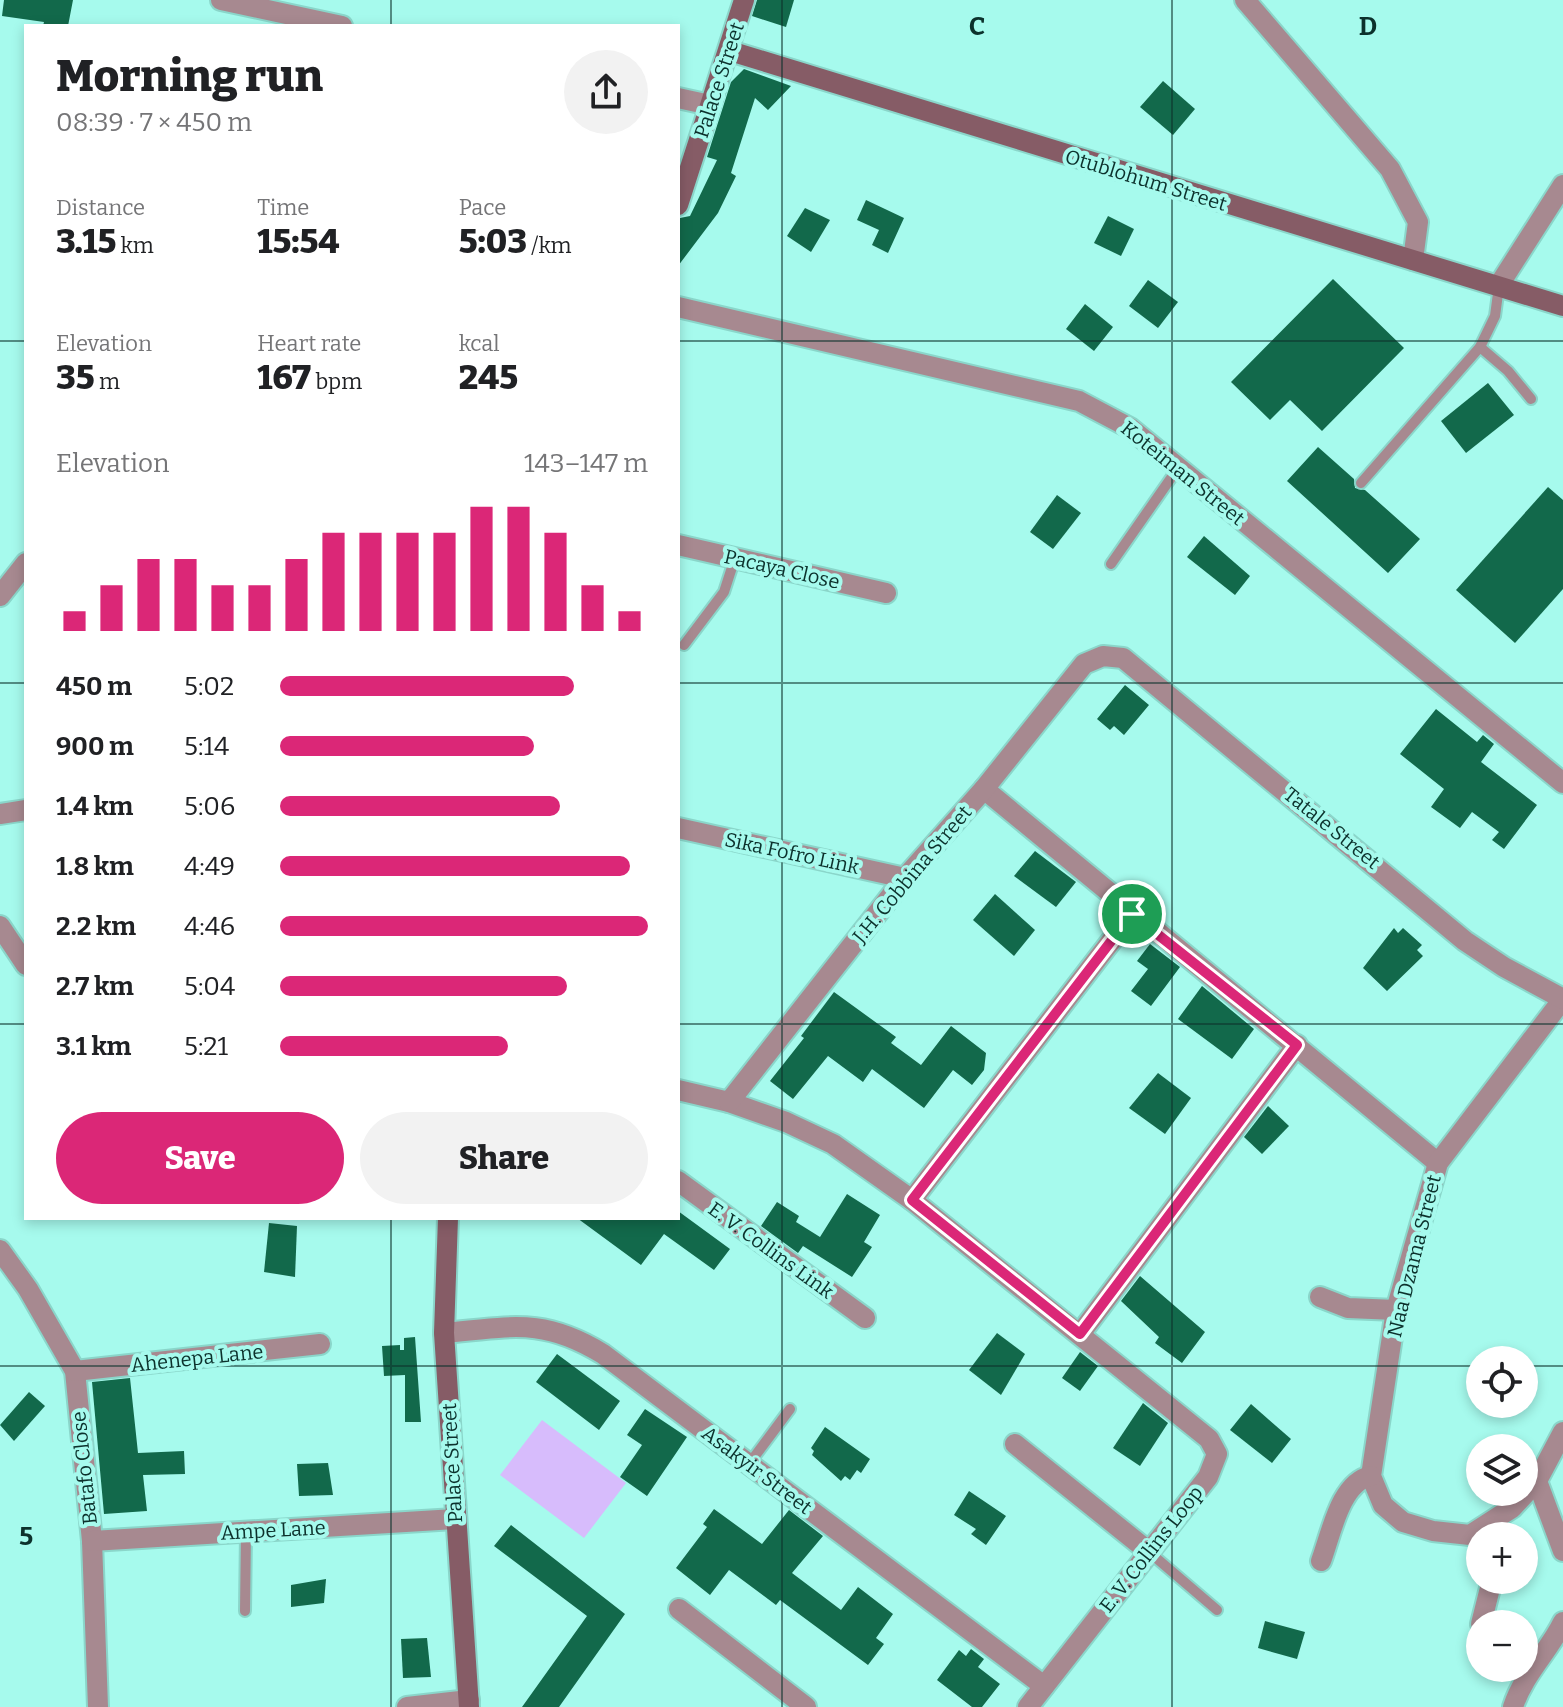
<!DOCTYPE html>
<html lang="en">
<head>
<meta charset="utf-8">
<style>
  :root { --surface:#fff; --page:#f2f2f2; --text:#202124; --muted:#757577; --accent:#db2777 }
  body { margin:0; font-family:Bitter,serif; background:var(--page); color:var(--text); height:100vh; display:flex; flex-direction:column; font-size:30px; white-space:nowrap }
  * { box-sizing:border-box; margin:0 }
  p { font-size:26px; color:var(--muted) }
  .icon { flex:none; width:44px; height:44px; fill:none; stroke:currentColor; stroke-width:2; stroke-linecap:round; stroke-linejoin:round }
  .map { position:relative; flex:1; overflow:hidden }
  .side { position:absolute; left:24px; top:24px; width:656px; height:1196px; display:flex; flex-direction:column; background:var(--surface); border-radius:0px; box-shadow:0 4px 12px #0003 }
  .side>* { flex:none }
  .buttons { position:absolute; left:1466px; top:1346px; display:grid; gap:16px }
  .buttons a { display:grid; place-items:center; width:72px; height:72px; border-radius:50%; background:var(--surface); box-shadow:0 4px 12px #0003; font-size:40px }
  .pin { position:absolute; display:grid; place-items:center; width:68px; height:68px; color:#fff; margin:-34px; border:4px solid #fff; border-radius:50%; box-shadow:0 2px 8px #0007 }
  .round { display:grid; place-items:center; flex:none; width:84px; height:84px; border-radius:42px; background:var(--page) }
  .head { display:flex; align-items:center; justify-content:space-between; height:136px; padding:0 32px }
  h1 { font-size:44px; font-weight:800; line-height:60px }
  .stats { display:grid; grid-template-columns:repeat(3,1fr); gap:12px; height:136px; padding:8px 32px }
  .stats div { display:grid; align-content:center }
  .stats b { font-size:34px; font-weight:800 }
  .stats small { font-size:22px; font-weight:400 }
  .stats p { font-size:22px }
  .chart { height:224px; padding:16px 32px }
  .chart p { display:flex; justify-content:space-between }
  .chart svg { width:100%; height:144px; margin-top:8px; stroke:var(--accent); stroke-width:6 }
  .action { display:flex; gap:16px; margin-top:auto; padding:16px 32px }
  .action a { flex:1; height:92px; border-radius:48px; background:var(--accent); color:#fff; font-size:32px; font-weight:800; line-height:92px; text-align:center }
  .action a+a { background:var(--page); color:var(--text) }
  ul { padding:0 32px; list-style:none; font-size:26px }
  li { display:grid; grid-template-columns:128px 96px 1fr; align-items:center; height:60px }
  li i { height:20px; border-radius:10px; background:var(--accent) }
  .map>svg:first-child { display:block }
  .green { fill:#d7bcfc }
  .building { fill:#12694b }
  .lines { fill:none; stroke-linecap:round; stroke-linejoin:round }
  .lane-casing { stroke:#8ad6ca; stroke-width:14 }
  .street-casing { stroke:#8ad6ca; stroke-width:24 }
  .secondary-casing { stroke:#8ad6ca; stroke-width:24 }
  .lane { stroke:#a78990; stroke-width:10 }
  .street { stroke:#a78990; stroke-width:20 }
  .secondary { stroke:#865c66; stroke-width:20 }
  .route-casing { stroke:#fff; stroke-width:16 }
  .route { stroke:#db2777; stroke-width:10 }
  .grid { fill:none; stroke:#0c312c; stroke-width:2; stroke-opacity:0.55 }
  .labels { text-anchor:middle; stroke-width:8; stroke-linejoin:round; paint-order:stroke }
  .street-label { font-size:20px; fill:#0c312c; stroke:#a6faed }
  .grid-label { font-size:26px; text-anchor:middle; font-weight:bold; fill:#0c312c; stroke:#a6faed; stroke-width:8; stroke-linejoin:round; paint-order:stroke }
</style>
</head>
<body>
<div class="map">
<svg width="1563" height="1707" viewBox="0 0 1563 1707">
  <rect width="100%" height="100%" fill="#a6faed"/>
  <!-- green -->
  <polygon class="green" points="542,1420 626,1483 584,1538 500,1475"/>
  <!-- building -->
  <g class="building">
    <polygon points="4,0 73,0 68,26 43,26 44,22 2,16"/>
    <polygon points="757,0 794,0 786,27 752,16"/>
    <polygon points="744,69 791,86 768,110 755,98 731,173 736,176 718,213 678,266 678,222 680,218 690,216 717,160 707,157 731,82"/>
    <polygon points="1163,81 1195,109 1173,135 1140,107"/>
    <polygon points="866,200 904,218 888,253 872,245 879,230 857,220"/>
    <polygon points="805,208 830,220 811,252 787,236"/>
    <polygon points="1108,216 1134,229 1121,256 1094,243"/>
    <polygon points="1333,279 1404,348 1322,431 1290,400 1270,420 1231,382"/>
    <polygon points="1148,280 1178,302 1158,328 1129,306"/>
    <polygon points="1085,304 1113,327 1094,351 1066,329"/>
    <polygon points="1488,383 1514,415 1466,453 1441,421"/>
    <polygon points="1318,447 1354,479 1355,488 1365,490 1420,539 1388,573 1287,481"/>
    <polygon points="1548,487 1563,500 1563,589 1515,643 1456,590"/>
    <polygon points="1057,495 1081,513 1053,549 1030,532"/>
    <polygon points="1204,536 1250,576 1235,595 1187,557"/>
    <polygon points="1125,685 1149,705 1124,735 1114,726 1110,730 1097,719"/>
    <polygon points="1436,709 1477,742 1483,735 1494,744 1481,762 1537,805 1504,849 1492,840 1499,832 1472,812 1460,828 1431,807 1444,789 1400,754"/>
    <polygon points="1035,851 1076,882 1056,907 1014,876"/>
    <polygon points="995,894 1035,930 1014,956 973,920"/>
    <polygon points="1394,928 1398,933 1403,928 1422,945 1417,950 1423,956 1387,991 1363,968"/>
    <polygon points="1150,944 1180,967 1151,1006 1131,991 1148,969 1137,961"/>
    <polygon points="1202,986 1254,1029 1232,1059 1178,1019"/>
    <polygon points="834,992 896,1037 891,1043 921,1065 951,1026 986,1053 984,1070 972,1085 953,1070 924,1108 872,1069 863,1082 828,1056 793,1099 770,1081 804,1038 801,1036"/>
    <polygon points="1158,1073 1191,1098 1165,1134 1129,1108"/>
    <polygon points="1268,1106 1289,1126 1262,1154 1244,1137"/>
    <polygon points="847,1194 880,1215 864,1242 872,1247 852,1277 803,1246 798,1253 761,1226 777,1202 799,1216 796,1222 820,1237"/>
    <polygon points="678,1211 730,1249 714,1270 664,1234 641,1265 577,1218 678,1218"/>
    <polygon points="269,1223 297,1226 295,1277 264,1272"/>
    <polygon points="1140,1276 1205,1332 1182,1363 1155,1343 1159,1337 1121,1301"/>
    <polygon points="997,1333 1025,1354 1001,1395 969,1370"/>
    <polygon points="415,1337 421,1422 405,1422 405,1375 384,1376 382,1346 400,1345 400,1350 404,1350 404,1338"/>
    <polygon points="1080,1352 1098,1366 1080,1391 1062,1378"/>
    <polygon points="557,1354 620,1401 599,1430 536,1382"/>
    <polygon points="130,1378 138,1453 184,1451 185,1474 143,1475 147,1511 104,1514 92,1382"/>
    <polygon points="29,1392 45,1406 14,1441 0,1425"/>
    <polygon points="1143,1403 1168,1423 1140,1466 1113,1448"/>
    <polygon points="1251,1404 1291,1439 1272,1463 1230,1430"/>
    <polygon points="645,1409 687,1437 647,1496 620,1477 642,1445 627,1435"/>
    <polygon points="825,1427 870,1459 861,1473 857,1470 850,1480 845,1476 841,1481 812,1455 814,1451 811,1448"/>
    <polygon points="328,1463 333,1495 299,1496 297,1464"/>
    <polygon points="969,1491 1006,1516 986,1545 971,1534 976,1529 954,1515"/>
    <polygon points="714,1509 762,1544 789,1510 823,1536 792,1573 841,1610 858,1587 893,1614 876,1638 884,1644 868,1665 780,1600 776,1605 729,1570 710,1595 676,1568 707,1527 703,1524"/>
    <polygon points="511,1525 625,1614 559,1707 522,1707 587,1616 494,1546"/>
    <polygon points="326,1579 324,1603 291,1607 291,1585"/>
    <polygon points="1265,1621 1305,1632 1297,1659 1258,1648"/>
    <polygon points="427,1638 431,1677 403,1678 401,1639"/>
    <polygon points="971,1649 984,1659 978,1667 1000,1684 982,1707 972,1707 937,1680 959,1650 966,1656"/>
  </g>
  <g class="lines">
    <defs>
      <g id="lane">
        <polyline points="1480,347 1508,371 1531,399"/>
        <polyline points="1361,483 1480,347 1495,316 1499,286"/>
        <polyline points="1111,564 1178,468"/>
        <polyline points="684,645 724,592 735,558"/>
        <polyline points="749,1464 790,1409"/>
        <polyline points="1148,1551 1217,1610"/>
        <polyline points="245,1611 246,1532"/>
      </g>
      <g id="street">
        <polyline points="221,0 342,26"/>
        <polyline points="1245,0 1390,169 1418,222 1413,260"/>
        <polyline points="678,98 710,105"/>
        <polyline points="1499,285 1563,185"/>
        <polyline points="678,307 1079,401 1130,428 1563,783"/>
        <polyline points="678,545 886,593"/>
        <polyline points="0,596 26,563"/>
        <polyline points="984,789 1438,1163"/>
        <polyline points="0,814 26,810"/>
        <polyline points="678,828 905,878"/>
        <polyline points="0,926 26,965"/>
        <polyline points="1563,999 1438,1163 1396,1310 1371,1476 1383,1505 1403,1522 1433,1531 1470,1535 1512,1508 1537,1481 1563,1432"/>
        <polyline points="678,1090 729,1102 786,1122 833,1144 912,1200 1209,1439 1217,1454 1208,1477 1028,1707"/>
        <polyline points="729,1102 905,878 984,789 1084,664 1103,656 1123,658 1465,941 1504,967 1563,999"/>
        <polyline points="678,1181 865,1318"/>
        <polyline points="912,1200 1132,914"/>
        <polyline points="0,1250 28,1289 75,1371 92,1541 98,1707"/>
        <polyline points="1320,1297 1348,1308 1396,1310"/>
        <path d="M444,1333C511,1327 543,1317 603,1354L1044,1686"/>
        <polyline points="1080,1334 1297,1045"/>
        <polyline points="75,1371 320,1344"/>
        <polyline points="1015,1444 1148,1551"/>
        <polyline points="1537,1481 1563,1551"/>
        <polyline points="92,1541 455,1519"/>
        <path d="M1321,1561C1331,1535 1340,1482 1371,1476"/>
        <polyline points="679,1609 806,1707"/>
        <polyline points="1481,1624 1492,1580"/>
        <polyline points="407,1707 469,1700"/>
        <path d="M1513,1707C1523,1675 1549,1651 1563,1622"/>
      </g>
      <g id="secondary">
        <polyline points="730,51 1563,306"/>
        <polyline points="678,205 744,0"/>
        <polyline points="448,1218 444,1333 469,1707"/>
      </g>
    </defs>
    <!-- lane casing -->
    <use href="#lane" class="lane-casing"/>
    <!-- street casing -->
    <use href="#street" class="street-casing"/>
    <!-- secondary casing -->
    <use href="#secondary" class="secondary-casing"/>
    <!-- lane -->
    <use href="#lane" class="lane"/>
    <!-- street -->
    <use href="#street" class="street"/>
    <!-- secondary -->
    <use href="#secondary" class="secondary"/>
  </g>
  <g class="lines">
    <defs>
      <polygon id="route" points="1132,914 1297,1045 1080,1334 912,1200"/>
    </defs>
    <!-- route casing -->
    <use href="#route" class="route-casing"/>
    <!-- route -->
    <use href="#route" class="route"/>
  </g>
  <!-- grid -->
  <path class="grid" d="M391,0V26M782,0V1707M1172,0V1707M0,341H26M678,341H1563M0,683H26M678,683H1563M0,1024H26M678,1024H1563M391,1218V1707M0,1366H1480M1524,1366H1563"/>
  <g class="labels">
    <!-- street labels -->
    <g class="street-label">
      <text transform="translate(719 80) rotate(-72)" y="7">Palace Street</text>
      <text transform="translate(1146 180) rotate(17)" y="7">Otublohum Street</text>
      <text transform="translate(1183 473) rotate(39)" y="7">Koteiman Street</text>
      <text transform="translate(782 569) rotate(13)" y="7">Pacaya Close</text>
      <text transform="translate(1332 828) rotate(39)" y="7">Tatale Street</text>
      <text transform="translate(792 853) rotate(12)" y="7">Sika Fofro Link</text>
      <text transform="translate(912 874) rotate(-50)" y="7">J.H. Cobbina Street</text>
      <text transform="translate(771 1250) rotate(36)" y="7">E. V. Collins Link</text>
      <text transform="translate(1414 1256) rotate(-76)" y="7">Naa Dzama Street</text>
      <text transform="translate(197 1358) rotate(-6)" y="7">Ahenepa Lane</text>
      <text transform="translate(452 1463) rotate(-93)" y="7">Palace Street</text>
      <text transform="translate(84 1468) rotate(-96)" y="7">Batafo Close</text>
      <text transform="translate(757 1470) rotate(37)" y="7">Asakyir Street</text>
      <text transform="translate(273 1530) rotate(-3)" y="7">Ampe Lane</text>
      <text transform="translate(1151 1549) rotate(-52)" y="7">E. V. Collins Loop</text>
    </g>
  </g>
  <g class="grid-label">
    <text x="977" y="35">C</text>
    <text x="1368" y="35">D</text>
    <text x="26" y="1545">5</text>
  </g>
</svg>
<div class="buttons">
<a><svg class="icon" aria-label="locate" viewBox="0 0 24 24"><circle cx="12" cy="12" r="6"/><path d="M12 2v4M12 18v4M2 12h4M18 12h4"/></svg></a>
<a><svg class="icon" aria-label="layers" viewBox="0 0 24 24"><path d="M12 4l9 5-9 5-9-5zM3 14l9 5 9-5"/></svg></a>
<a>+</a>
<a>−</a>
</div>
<div class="pin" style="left:1132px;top:914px;background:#1e9e55"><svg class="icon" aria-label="arrive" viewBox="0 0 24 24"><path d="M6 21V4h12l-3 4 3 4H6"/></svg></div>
<section class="side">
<div class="head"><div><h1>Morning run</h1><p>08:39 · 7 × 450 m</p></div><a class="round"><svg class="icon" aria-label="share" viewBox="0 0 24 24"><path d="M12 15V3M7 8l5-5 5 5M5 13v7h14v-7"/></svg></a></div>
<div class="stats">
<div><p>Distance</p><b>3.15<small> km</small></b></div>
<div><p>Time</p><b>15:54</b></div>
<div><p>Pace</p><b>5:03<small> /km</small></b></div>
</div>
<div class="stats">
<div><p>Elevation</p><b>35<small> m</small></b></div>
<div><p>Heart rate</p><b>167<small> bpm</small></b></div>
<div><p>kcal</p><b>245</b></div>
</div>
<div class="chart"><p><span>Elevation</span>143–147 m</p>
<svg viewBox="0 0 160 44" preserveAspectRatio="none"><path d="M5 44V38M15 44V30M25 44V22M35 44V22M45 44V30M55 44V30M65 44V22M75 44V14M85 44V14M95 44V14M105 44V14M115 44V6M125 44V6M135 44V14M145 44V30M155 44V38"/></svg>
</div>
<ul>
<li><b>450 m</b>5:02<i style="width:80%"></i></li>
<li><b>900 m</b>5:14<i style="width:69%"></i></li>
<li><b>1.4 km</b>5:06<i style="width:76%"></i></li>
<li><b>1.8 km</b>4:49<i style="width:95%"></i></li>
<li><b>2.2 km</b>4:46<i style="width:100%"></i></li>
<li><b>2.7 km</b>5:04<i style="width:78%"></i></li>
<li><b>3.1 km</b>5:21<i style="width:62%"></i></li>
</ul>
<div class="action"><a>Save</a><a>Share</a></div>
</section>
</div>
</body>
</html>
